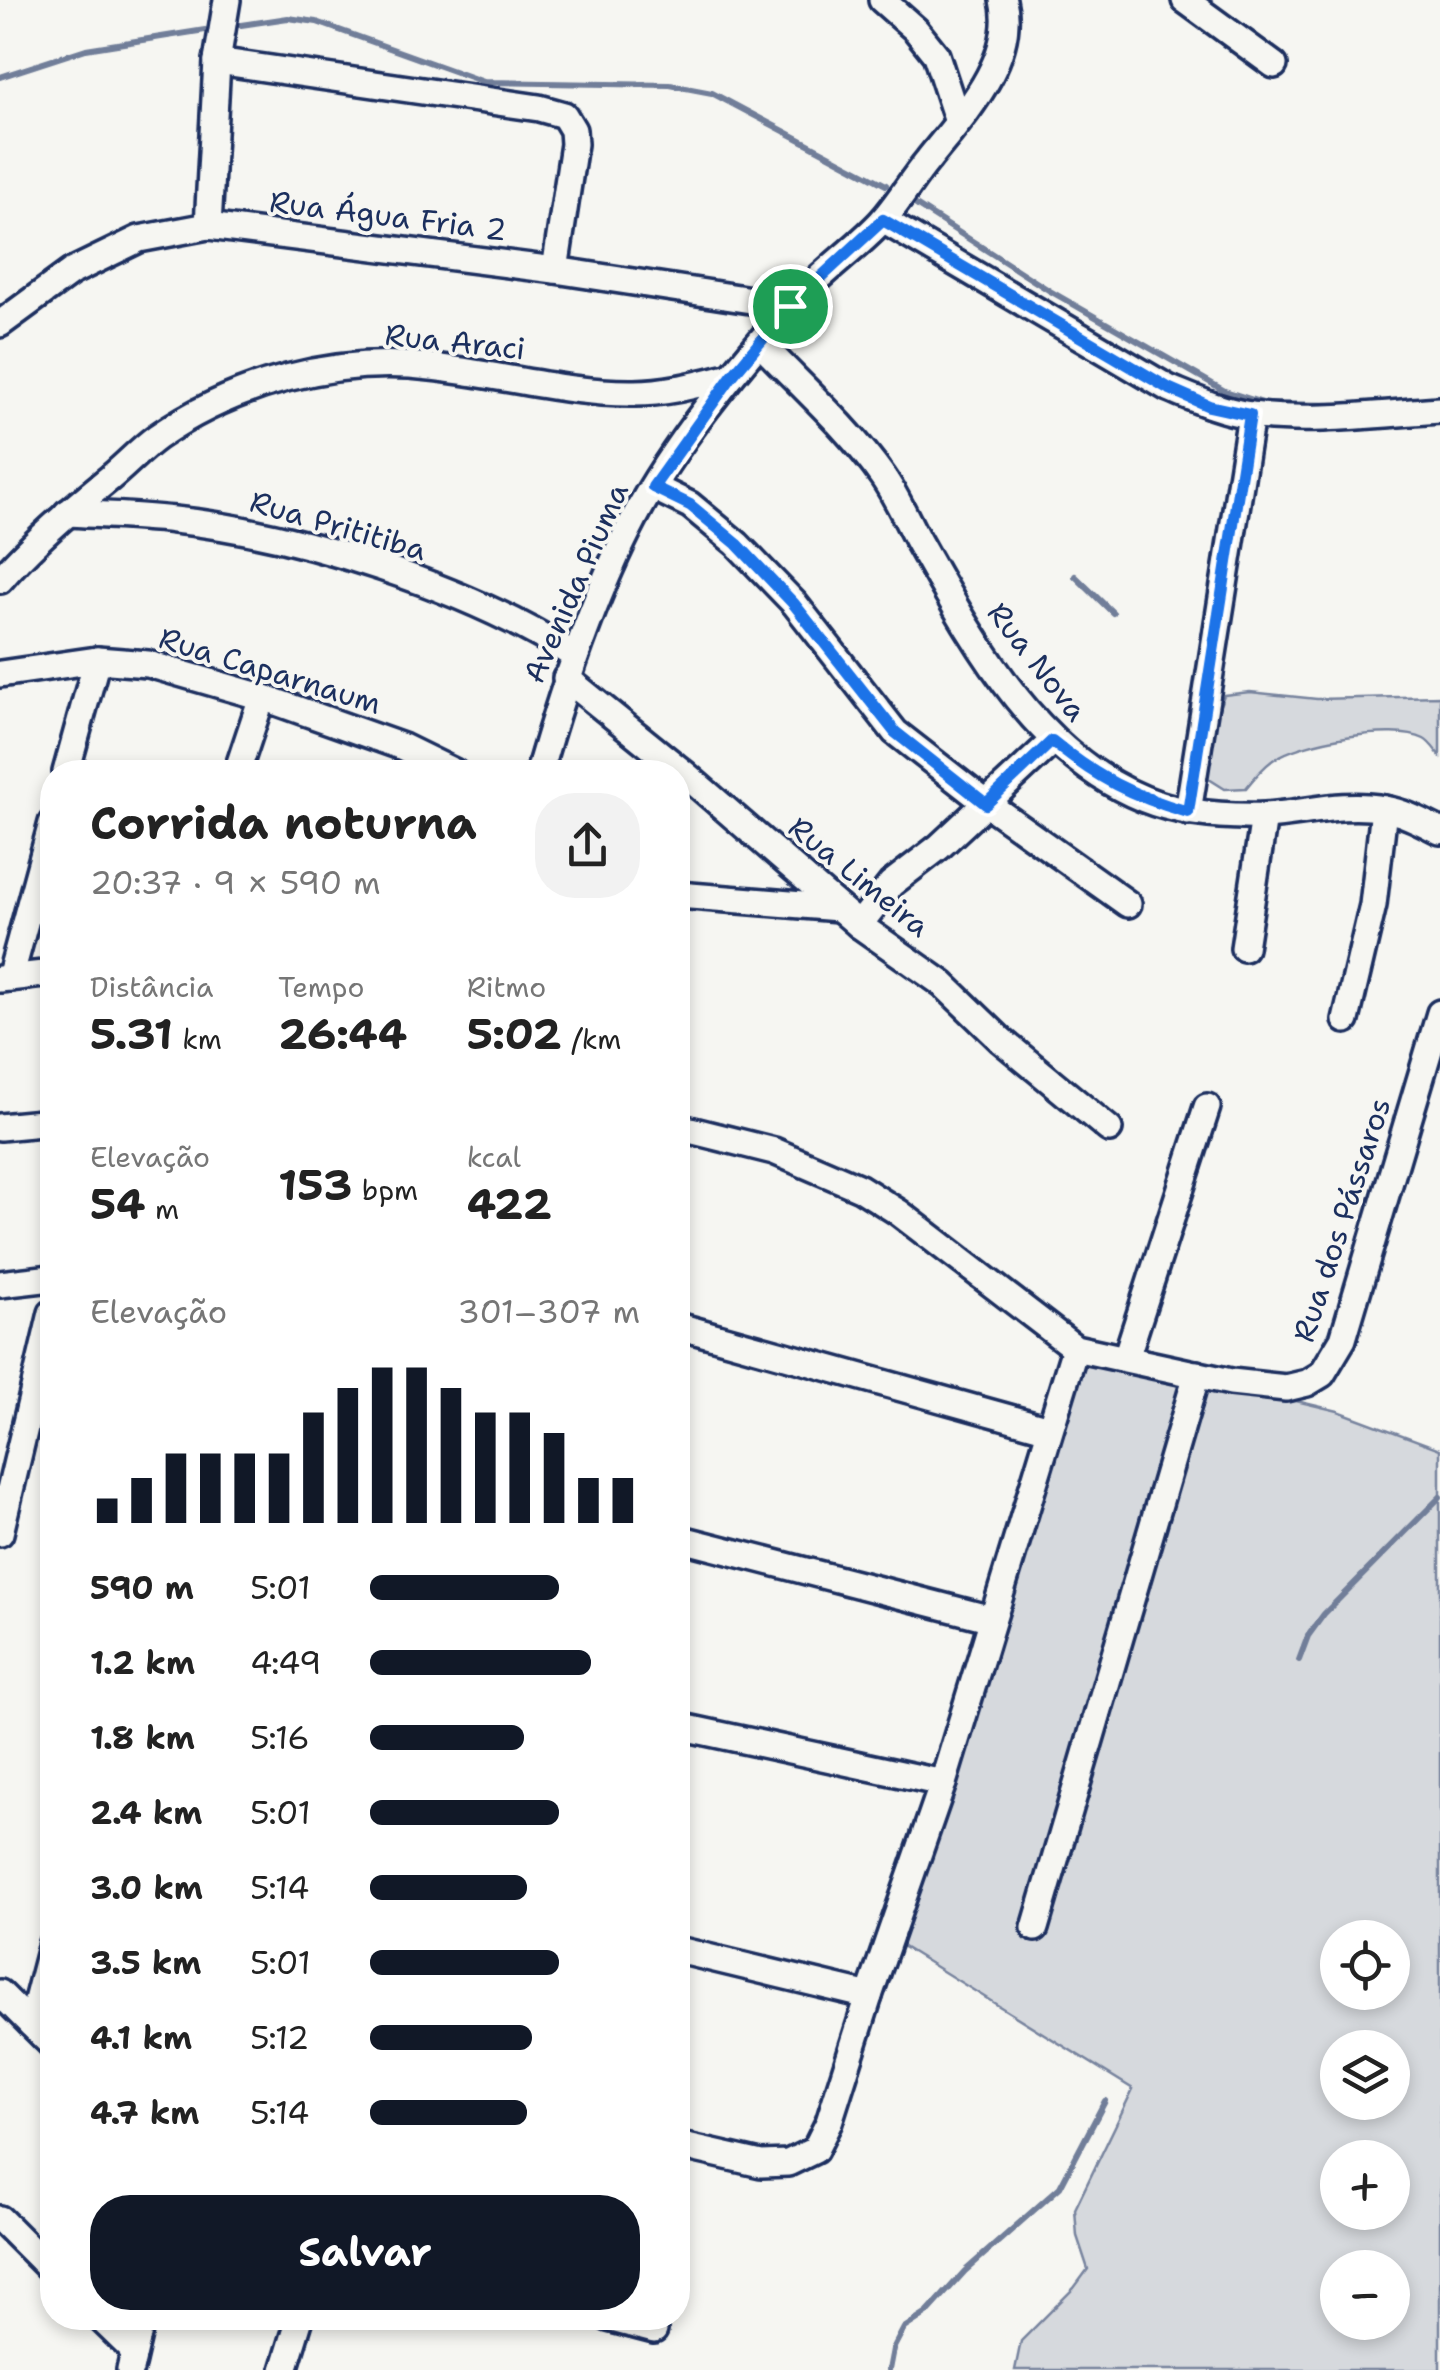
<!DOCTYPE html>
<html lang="pt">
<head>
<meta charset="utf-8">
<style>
  :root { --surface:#fff; --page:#f2f2f2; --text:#222; --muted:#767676; --accent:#111827 }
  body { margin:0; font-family:"Shantell Sans",sans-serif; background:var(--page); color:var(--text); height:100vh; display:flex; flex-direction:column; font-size:38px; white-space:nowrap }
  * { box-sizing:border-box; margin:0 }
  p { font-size:32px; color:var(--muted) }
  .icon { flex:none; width:55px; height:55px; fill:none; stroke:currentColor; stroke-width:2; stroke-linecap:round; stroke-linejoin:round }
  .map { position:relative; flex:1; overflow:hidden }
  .sheet { position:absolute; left:40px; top:760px; width:650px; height:1570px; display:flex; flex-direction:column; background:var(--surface); border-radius:40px; box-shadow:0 5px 15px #0003 }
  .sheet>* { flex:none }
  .fabs { position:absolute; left:1320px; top:1920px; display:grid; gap:20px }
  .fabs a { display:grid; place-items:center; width:90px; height:90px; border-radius:50%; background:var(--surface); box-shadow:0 5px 15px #0003; font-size:50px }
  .pin { position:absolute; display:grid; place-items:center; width:85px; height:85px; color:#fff; margin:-42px; border:5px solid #fff; border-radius:50%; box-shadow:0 2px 10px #0007 }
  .round { display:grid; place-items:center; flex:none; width:105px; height:105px; border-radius:40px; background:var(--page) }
  .summary { display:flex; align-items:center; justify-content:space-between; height:170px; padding:0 50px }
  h1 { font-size:45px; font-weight:700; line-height:75px }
  .stats { display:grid; grid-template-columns:repeat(3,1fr); gap:15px; height:170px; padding:10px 50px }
  .stats div { display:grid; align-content:center }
  .stats b { font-size:42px; font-weight:700 }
  .stats small { font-size:28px; font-weight:400 }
  .stats p { font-size:28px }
  .chart { height:280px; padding:20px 50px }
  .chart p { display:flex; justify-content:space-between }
  .chart svg { width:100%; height:180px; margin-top:10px; stroke:var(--accent); stroke-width:6 }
  .primary-button { display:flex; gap:20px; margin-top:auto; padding:20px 50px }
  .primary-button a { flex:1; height:115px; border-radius:40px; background:var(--accent); color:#fff; font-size:40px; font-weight:700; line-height:115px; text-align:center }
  ul { padding:0 50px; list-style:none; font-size:32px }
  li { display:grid; grid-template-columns:160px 120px 1fr; align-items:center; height:75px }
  li i { height:25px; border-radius:12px; background:var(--accent) }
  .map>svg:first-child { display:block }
  .green { fill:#d6d9dd; stroke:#78849e; stroke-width:2.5; fill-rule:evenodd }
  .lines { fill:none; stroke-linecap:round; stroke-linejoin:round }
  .stream { stroke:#717e99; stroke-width:6 }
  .street-casing { stroke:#1b2f5e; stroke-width:32 }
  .street { stroke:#f6f6f2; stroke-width:25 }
  .route-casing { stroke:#fff; stroke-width:20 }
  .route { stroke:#1a73e8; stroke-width:12 }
  .labels { text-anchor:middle; stroke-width:8; stroke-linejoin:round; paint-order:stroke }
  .street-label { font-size:30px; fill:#1b2f5e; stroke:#f6f6f2 }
</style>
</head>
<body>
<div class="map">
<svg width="1440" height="2370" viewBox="0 0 1440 2370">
  <rect width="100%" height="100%" fill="#f6f6f2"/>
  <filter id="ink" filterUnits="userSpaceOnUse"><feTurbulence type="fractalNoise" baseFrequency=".01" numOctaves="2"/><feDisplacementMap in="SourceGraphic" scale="20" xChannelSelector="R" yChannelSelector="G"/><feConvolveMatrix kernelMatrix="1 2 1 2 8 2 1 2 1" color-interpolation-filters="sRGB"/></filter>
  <g filter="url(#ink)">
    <!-- green -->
    <g class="green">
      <path d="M1250,692L1317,699L1440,696V756C1435,750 1430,742 1424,739C1394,724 1300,741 1273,760C1262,768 1254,778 1246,788L1225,789L1206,777C1207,749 1213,721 1224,695Z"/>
      <path d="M1070,1347L1338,1411L1440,1449V2370H1015L1021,2341L1074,2288L1088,2269L1077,2236L1075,2209L1133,2089L881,1933ZM1338,1938H1392V1992H1338ZM1338,2048H1392V2102H1338ZM1338,2158H1392V2212H1338ZM1338,2268H1392V2322H1338L1337,2310L1335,2316L1333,2309L1337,2303Z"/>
    </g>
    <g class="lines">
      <!-- stream -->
      <g class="stream">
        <polyline points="241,25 288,18 317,22 484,82 670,85 712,93 886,185"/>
        <polyline points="0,77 86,49 205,30"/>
        <polyline points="916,205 1050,291 1225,391 1266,404 1344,405"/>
        <polyline points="1075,576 1113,613"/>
        <polyline points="1299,1660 1308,1636 1324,1614 1440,1497"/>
        <polyline points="889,2370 893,2349 904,2328 927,2313 965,2271 1060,2187 1105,2101"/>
      </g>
      <defs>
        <g id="street">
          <polyline points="882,0 916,30 936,55 958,122"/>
          <polyline points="1185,0 1274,65"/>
          <polyline points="217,61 539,108 564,115 573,130 574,144 555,270"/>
          <path d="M883,220L1168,388C1195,399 1221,411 1250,415C1312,423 1378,414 1440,410"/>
          <polyline points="208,226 217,61 227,0"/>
          <polyline points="0,324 71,272 139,239 208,226 555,270 790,306"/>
          <path d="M760,343C801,386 849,428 883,477C897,497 907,521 919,543C975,642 1034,754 1144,799C1181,814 1224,817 1264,816C1304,814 1343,801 1384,809C1404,812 1422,822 1440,831"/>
          <polyline points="653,487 690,505 737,544 795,604 895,732 986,803 1128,904"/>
          <path d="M67,513C103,515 139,516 174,520C299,533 469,588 575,656"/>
          <path d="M0,580C31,544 68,512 105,482C123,468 139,450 157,437C235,383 337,356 431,367C499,374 566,394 635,393C668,393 699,384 731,376"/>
          <polyline points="0,674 97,660 148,664 262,697 403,747 454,772"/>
          <polyline points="566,678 686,775 859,925 943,984 1001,1040 1109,1129"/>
          <polyline points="66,772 97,660"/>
          <polyline points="237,772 262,697"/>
          <path d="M539,772C563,688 594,595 635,517C673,445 735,370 788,309C816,276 853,252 882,221C899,202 912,179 928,160C962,117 1017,60 1003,0"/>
          <polyline points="1188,812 1251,415"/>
          <polyline points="678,895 839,908"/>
          <polyline points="859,925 891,884 939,847 1053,741"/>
          <polyline points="1244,948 1264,816"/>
          <polyline points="10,978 52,823"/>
          <polyline points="0,979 52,973"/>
          <polyline points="1346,1020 1373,905 1384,809"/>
          <polyline points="0,1127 52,1122"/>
          <polyline points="678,1127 774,1151 860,1188 898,1212 1075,1348 1231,1382 1286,1388 1307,1383 1322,1374 1343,1339 1440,1013"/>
          <polyline points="0,1284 52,1278"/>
          <polyline points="678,1326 1049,1429"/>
          <polyline points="1126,1358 1207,1107"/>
          <polyline points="0,1533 52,1313"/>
          <polyline points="678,1538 992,1619"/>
          <polyline points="678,1726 943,1783"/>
          <polyline points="1035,1928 1197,1374"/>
          <polyline points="678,1950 869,1996"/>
          <polyline points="0,1993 52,2045"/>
          <polyline points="31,2024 52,1943"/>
          <polyline points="678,2145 761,2164 788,2163 815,2150 829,2122 869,1996 943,1783 1075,1348"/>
          <polyline points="0,2219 52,2271"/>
          <polyline points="100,2318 133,2350"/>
          <polyline points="608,2318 654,2330"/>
          <polyline points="130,2370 142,2318"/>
          <polyline points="284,2370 300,2318"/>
        </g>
      </defs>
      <!-- street casing -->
      <use href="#street" class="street-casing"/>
      <!-- street -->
      <use href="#street" class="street"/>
    </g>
  </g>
  <g class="lines" filter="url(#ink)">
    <defs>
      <path id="route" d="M883,220L1168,388L1209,406L1250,415L1188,812C1132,796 1097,778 1052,741L986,804L895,732L794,604L737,544L690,505L653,487L732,376L790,306Z"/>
    </defs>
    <!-- route casing -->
    <use href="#route" class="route-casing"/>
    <!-- route -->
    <use href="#route" class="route"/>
  </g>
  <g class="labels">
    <!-- street labels -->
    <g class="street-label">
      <text transform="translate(388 216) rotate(7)" y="10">Rua Água Fria 2</text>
      <text transform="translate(455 342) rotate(6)" y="10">Rua Araci</text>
      <text transform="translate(338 526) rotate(16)" y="10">Rua Prititiba</text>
      <text transform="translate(576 583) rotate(-66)" y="10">Avenida Piuma</text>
      <text transform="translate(1037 662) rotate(52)" y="10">Rua Nova</text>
      <text transform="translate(270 671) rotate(17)" y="10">Rua Caparnaum</text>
      <text transform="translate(859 877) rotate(39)" y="10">Rua Limeira</text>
      <text transform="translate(1342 1220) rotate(-72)" y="10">Rua dos Pássaros</text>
    </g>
  </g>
</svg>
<div class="fabs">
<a><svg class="icon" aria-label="locate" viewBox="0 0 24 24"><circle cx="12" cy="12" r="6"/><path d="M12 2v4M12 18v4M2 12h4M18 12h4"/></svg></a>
<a><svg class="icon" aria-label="layers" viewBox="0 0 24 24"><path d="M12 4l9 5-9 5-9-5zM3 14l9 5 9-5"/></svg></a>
<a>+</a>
<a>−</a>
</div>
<div class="pin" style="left:790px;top:306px;background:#1e9e55"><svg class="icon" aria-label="arrive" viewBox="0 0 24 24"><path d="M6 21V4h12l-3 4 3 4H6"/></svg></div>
<section class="sheet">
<div class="summary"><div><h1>Corrida noturna</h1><p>20:37 · 9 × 590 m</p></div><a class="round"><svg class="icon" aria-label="share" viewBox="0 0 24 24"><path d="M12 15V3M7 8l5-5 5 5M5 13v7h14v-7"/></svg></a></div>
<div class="stats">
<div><p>Distância</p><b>5.31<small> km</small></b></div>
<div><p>Tempo</p><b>26:44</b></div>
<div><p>Ritmo</p><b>5:02<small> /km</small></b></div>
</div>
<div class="stats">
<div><p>Elevação</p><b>54<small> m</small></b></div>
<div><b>153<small> bpm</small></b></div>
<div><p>kcal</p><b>422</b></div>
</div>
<div class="chart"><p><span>Elevação</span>301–307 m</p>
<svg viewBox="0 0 160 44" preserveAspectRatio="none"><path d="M5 44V38M15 44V33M25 44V27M35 44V27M45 44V27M55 44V27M65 44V17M75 44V11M85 44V6M95 44V6M105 44V11M115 44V17M125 44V17M135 44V22M145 44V33M155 44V33"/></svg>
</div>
<ul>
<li><b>590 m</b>5:01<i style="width:70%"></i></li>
<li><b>1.2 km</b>4:49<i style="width:82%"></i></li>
<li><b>1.8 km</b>5:16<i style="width:57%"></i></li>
<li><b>2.4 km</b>5:01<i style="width:70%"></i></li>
<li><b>3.0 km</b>5:14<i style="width:58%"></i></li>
<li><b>3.5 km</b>5:01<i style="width:70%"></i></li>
<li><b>4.1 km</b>5:12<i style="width:60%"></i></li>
<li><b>4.7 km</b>5:14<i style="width:58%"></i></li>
</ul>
<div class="primary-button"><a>Salvar</a></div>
</section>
</div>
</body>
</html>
